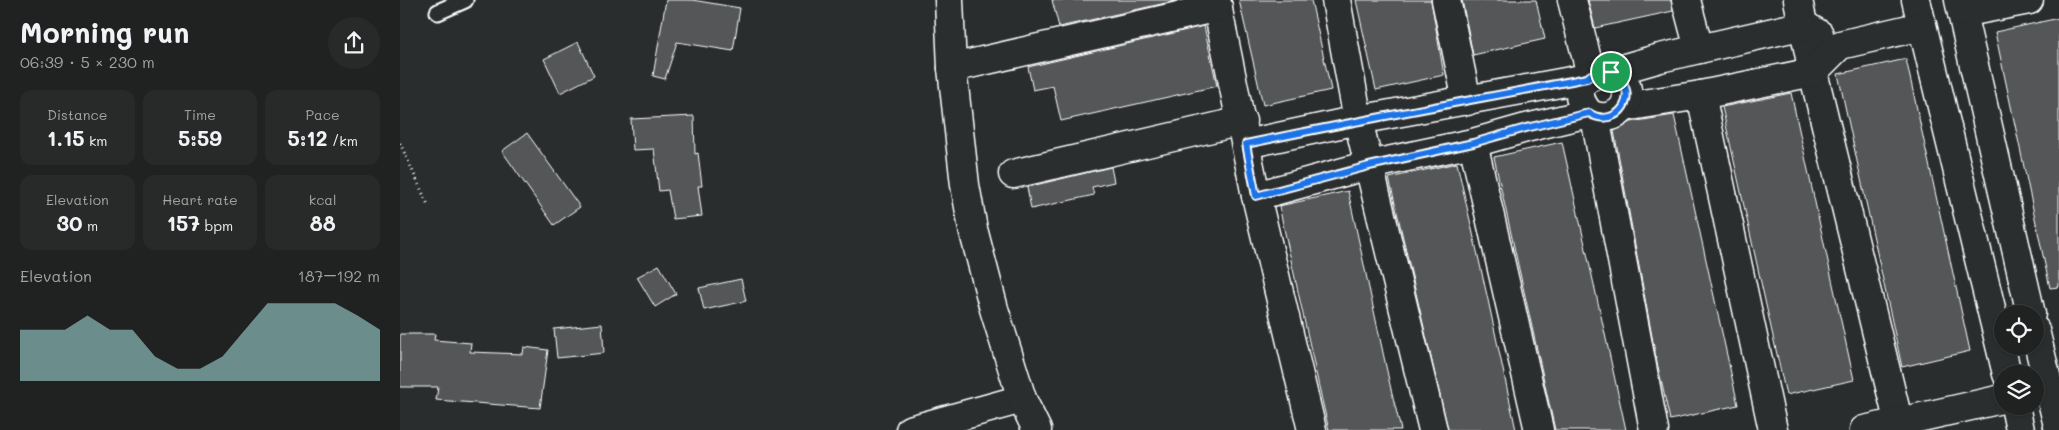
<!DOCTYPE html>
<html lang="en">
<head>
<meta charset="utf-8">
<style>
  :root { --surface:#202222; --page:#282a2a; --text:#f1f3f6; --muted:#a2a4a5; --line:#3d3f40; --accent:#8bbbb9 }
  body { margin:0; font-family:Mali,sans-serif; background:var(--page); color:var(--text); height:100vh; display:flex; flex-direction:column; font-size:19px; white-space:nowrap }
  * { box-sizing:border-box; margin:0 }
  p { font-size:16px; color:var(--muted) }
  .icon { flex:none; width:28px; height:28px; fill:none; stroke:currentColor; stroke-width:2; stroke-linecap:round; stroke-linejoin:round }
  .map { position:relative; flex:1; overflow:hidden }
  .sheet { display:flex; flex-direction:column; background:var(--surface); width:400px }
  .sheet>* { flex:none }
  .fabs { position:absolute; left:1594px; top:305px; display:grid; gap:10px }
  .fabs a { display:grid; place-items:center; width:50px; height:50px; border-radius:50%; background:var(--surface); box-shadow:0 1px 4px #0004,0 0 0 1px var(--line); font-size:25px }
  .pin { position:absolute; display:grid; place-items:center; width:42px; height:42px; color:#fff; margin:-21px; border:2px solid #fff; border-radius:50%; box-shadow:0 1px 5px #0007 }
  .round { display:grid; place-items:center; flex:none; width:52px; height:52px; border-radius:26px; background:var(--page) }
  .summary { display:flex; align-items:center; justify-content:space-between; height:85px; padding:0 20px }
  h1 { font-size:28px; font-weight:800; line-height:38px }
  .stats { display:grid; grid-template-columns:repeat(3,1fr); gap:8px; height:85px; padding:5px 20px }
  .stats div { display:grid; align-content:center; border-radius:12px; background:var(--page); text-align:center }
  .stats b { font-size:21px; font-weight:800 }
  .stats small { font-size:14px; font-weight:400 }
  .stats p { font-size:14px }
  .chart { height:140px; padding:10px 20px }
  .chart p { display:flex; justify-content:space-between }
  .chart svg { width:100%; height:90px; margin-top:5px; fill:var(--accent); opacity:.7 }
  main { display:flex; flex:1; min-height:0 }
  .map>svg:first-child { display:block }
  .building { fill:#555758; stroke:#fff }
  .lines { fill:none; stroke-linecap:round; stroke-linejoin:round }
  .lane-casing { stroke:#fff; stroke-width:19 }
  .street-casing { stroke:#fff; stroke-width:31 }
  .primary-casing { stroke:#fff; stroke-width:31 }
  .path { stroke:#fff; stroke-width:3; stroke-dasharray:1 4; stroke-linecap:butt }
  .lane { stroke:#2a2d2e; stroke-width:15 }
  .street { stroke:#2a2d2e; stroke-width:28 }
  .primary { stroke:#2a2d2e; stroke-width:28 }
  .route-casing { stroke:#fff; stroke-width:10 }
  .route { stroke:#1a73e8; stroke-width:6 }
</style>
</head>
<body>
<main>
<section class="sheet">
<div class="summary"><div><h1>Morning run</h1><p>06:39 · 5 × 230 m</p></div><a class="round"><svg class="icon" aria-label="share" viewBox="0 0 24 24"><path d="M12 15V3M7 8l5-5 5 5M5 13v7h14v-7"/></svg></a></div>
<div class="stats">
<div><p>Distance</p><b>1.15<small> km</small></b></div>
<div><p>Time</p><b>5:59</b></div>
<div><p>Pace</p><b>5:12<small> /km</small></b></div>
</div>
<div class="stats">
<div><p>Elevation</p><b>30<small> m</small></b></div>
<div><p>Heart rate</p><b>157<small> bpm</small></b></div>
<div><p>kcal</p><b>88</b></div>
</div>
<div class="chart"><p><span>Elevation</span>187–192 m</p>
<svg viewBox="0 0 160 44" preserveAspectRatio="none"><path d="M0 44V19L10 19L20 19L30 12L40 19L50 19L60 32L70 38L80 38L90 32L100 19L110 6L120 6L130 6L140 6L150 12L160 19V44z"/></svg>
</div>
</section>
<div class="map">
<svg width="1659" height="430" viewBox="0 0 1659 430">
  <rect width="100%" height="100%" fill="#2a2d2e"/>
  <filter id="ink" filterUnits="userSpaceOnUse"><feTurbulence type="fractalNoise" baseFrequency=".02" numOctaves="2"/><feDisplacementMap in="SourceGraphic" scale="10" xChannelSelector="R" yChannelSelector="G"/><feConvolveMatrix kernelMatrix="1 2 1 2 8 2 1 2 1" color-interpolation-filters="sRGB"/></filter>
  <g filter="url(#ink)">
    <!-- building -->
    <g class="building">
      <polygon points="266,0 292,0 340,8 333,51 277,42 265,79 253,76"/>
      <polygon points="652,0 779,0 659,27"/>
      <polygon points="839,0 911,0 931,90 863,105"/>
      <polygon points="956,0 1031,0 1044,75 976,90"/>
      <polygon points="1062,0 1136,0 1145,39 1073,55"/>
      <polygon points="1188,0 1271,0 1273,11 1195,28"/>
      <polygon points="1659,18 1659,287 1650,288 1595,32"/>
      <polygon points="804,26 817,86 661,121 653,86 633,90 628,67"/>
      <polygon points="178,42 194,76 160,93 144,59"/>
      <polygon points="1506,59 1570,351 1502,367 1438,74"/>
      <polygon points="1391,93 1454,380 1386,395 1322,107"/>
      <polygon points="1274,115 1338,405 1270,420 1256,358 1214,131 1231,122"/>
      <polygon points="294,116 295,154 298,153 302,186 298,186 302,216 273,219 268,190 259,191 254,149 233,150 231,119"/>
      <polygon points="127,133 180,207 154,225 102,151"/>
      <polygon points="1162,142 1201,316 1226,430 1155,430 1098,175 1094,157"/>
      <polygon points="1057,163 1088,300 1116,430 1048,430 989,178"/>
      <polygon points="711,167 714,182 692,187 694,195 631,209 627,187"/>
      <polygon points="948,191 990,385 1001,430 929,430 922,400 879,206"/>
      <polygon points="259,265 276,294 255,307 237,277"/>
      <polygon points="341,279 346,301 304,310 299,288"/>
      <polygon points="202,324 204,353 157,358 154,329"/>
      <polygon points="0,334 35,334 34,340 71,343 70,352 123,354 124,347 148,350 140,408 36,400 38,387 0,387"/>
    </g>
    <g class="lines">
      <defs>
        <polyline id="lane" points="38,12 65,0"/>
        <g id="street">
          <polyline points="816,0 856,196 912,430"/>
          <polyline points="936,0 958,120 1033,430"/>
          <polyline points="1046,0 1067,101"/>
          <polyline points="1172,0 1191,75"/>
          <polyline points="1286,0 1299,49"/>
          <polyline points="1398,0 1413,72 1499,424"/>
          <polyline points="1516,0 1607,374"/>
          <polyline points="1559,0 1631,314"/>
          <polyline points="1562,13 1629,0"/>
          <polyline points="552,68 818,7"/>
          <polyline points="1211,72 1260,58 1404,25 1419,34"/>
          <polyline points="1301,95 1373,430"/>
          <polyline points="1224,107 1301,95 1413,72 1440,45 1522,26"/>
          <polyline points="1195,117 1254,430"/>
          <polyline points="1073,143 1139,430"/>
          <polyline points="846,144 958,120 1187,78"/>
          <polyline points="613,174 842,121"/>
          <path d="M856,196L969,165L1073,143L1126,128L1189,113C1203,122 1225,116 1227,97C1232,55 1154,73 1189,113"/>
          <polyline points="1635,330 1659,430"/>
          <polyline points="1615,406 1620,430"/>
          <polyline points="510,430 622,399"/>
          <polyline points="1464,430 1602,399"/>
        </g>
        <polyline id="primary" points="549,0 552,68 565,185 573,229 594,309 622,399 637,430"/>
      </defs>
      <!-- lane casing -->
      <use href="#lane" class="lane-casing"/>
      <!-- street casing -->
      <use href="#street" class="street-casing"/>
      <!-- primary casing -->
      <use href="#primary" class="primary-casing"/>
      <!-- path -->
      <polyline class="path" points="0,143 28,205"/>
      <!-- lane -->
      <use href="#lane" class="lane"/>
      <!-- street -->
      <use href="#street" class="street"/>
      <!-- primary -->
      <use href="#primary" class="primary"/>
    </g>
  </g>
  <g class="lines" filter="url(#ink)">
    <defs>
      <path id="route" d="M1211,72C1245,92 1217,131 1189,113L1126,128L1073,143L969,166L856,196L846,144C959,120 1073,100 1187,78L1191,75Z"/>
    </defs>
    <!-- route casing -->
    <use href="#route" class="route-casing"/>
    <!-- route -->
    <use href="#route" class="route"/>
  </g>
</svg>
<div class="fabs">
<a><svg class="icon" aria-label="locate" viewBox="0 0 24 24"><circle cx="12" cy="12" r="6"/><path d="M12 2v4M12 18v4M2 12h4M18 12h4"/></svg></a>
<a><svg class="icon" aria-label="layers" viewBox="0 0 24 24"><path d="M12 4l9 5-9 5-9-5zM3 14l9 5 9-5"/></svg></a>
</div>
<div class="pin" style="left:1211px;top:72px;background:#1e9e55"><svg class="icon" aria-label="arrive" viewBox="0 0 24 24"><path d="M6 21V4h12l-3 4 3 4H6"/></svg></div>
</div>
</main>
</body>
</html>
